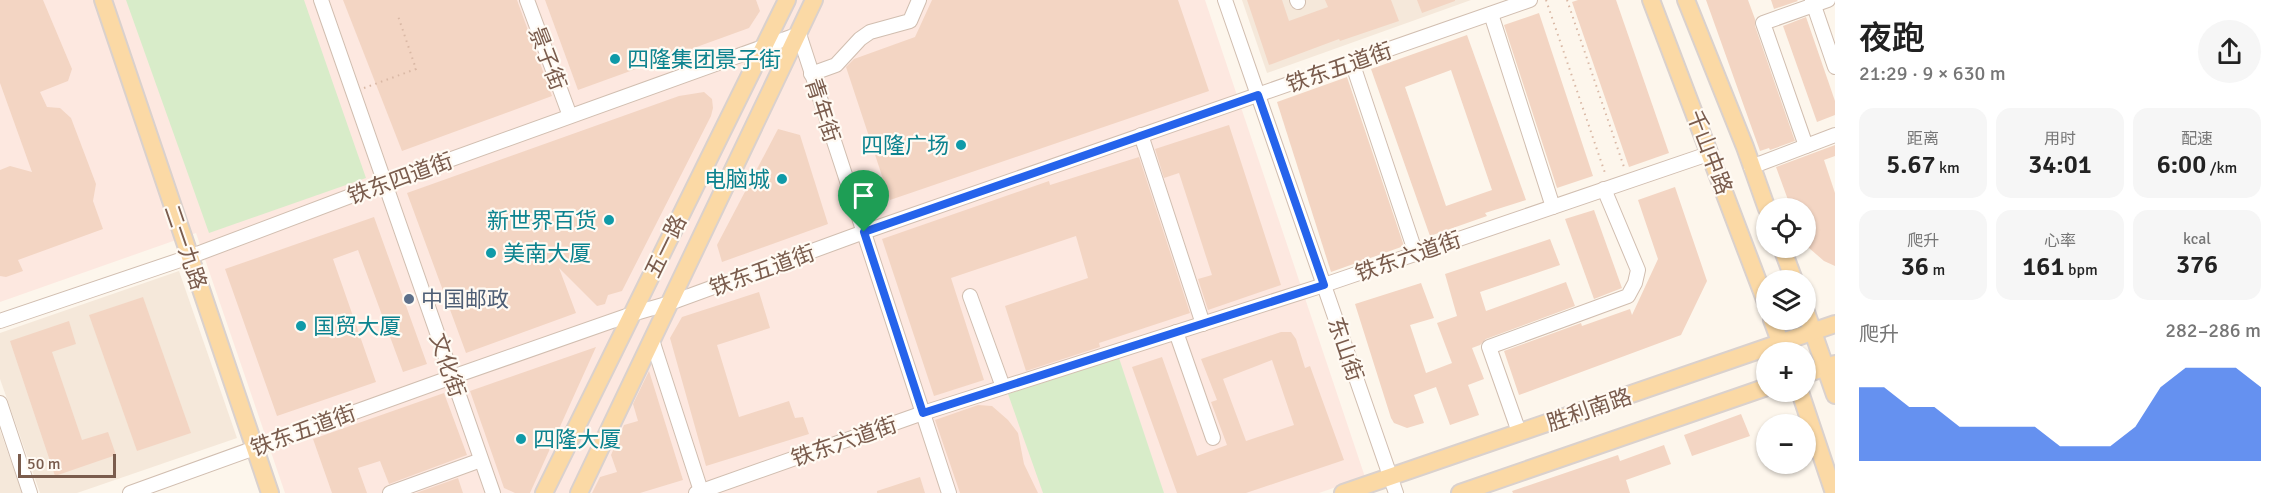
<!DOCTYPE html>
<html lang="zh">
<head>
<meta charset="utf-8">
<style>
  :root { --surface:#fff; --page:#f6f6f6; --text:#222; --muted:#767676; --accent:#2563eb }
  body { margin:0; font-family:Signika,"Noto Sans SC",sans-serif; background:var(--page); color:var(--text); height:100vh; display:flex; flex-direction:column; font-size:22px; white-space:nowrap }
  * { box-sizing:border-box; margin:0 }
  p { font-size:20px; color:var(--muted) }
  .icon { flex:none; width:33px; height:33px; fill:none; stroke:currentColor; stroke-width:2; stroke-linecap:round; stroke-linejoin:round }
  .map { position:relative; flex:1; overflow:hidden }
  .drawer { display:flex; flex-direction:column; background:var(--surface); width:450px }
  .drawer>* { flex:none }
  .buttons { position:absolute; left:1756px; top:198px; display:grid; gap:12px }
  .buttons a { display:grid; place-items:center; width:60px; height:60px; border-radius:50%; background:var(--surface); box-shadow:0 2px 4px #0004; font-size:30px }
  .scale { position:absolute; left:18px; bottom:15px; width:98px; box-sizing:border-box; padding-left:6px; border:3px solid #7a5c4d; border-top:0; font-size:16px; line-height:21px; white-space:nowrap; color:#7a5c4d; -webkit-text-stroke:4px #fffaf3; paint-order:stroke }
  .pin { position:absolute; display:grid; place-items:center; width:51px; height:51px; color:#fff; margin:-62px -26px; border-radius:50% 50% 50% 0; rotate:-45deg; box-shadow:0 0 6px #0007 }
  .pin .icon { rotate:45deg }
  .round { display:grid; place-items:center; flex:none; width:63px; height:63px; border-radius:32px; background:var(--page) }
  .overview { display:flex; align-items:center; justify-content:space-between; height:102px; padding:0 24px }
  h1 { font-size:33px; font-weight:600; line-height:45px }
  .metrics { display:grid; grid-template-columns:repeat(3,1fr); gap:9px; height:102px; padding:6px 24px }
  .metrics div { display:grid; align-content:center; border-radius:15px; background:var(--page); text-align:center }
  .metrics b { font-size:26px; font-weight:600 }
  .metrics small { font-size:16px; font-weight:400 }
  .metrics p { font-size:16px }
  .chart { height:168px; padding:12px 24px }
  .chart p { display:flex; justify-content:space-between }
  .chart svg { width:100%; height:108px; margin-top:6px; fill:var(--accent); opacity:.7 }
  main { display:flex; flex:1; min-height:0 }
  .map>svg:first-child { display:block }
  .residential { fill:#f5e8da }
  .commercial { fill:#fde8e0 }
  .green { fill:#d8ecc9 }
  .building { fill:#f3d5c3; fill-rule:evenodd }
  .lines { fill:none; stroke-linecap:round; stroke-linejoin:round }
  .minor-casing { stroke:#d1beb0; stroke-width:16 }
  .major-casing { stroke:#dad1cd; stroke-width:20 }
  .path { stroke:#d9b8a5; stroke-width:2; stroke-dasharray:1.5 4.5; stroke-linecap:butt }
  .minor { stroke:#fff; stroke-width:14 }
  .major { stroke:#fbd9a5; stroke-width:16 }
  .route-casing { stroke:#fff; stroke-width:12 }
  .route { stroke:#2563eb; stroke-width:8 }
  .culture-dot { fill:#0f9aa8; stroke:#fffaf3; stroke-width:2 }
  .service-dot { fill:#5c6f8a; stroke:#fffaf3; stroke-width:2 }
  .labels { text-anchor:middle; stroke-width:4.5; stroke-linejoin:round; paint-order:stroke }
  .street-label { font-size:22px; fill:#7a5c4d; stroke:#fffaf3 }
  .culture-label { font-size:22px; fill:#0d838f; stroke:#fffaf3; text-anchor:start }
  .service-label { font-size:22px; fill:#4e5e75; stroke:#fffaf3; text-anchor:start }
</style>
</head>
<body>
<main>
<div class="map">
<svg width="1835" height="493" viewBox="0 0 1835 493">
  <rect width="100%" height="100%" fill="#fdf6ec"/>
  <!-- residential -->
  <g class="residential">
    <polygon points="1242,0 1471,0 1267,73"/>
    <polygon points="179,271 237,438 77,493 40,493 0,379 0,333"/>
    <polygon points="0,430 22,493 0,493"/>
  </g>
  <!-- commercial -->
  <polygon class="commercial" points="0,0 1205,0 1365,477 1319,493 285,493 196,233 0,302"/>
  <!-- green -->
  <g class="green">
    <polygon points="126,0 304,0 366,178 209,233"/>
    <polygon points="1119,358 1164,493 1043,493 1008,394"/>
  </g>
  <!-- building -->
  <g class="building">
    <polygon points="0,0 43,0 72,69 68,81 40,92 47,107 60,108 71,118 96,184 93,201 103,229 18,260 23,271 6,277 0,276 0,170 10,166 32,172 0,83"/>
    <polygon points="343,0 517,0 552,96 402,151"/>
    <polygon points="545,0 756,0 760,11 749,28 578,90"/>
    <polygon points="932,0 1178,0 1209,91 890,200 846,67 854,59 915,37"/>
    <polygon points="1247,0 1282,0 1289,21 1328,7 1325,0 1391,0 1399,21 1340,41 1339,39 1269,65"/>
    <polygon points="1417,0 1455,0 1455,1 1422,13"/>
    <polygon points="1578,0 1616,0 1669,153 1629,167 1572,2"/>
    <polygon points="1706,0 1748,0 1755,19 1755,26 1795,141 1770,150 1769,148 1760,151"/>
    <polygon points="1771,0 1797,0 1798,1 1774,9"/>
    <polygon points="1539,13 1593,176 1557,188 1504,25"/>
    <polygon points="1806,17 1835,101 1835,115 1817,122 1783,26"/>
    <path d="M1467,35L1526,200L1485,213L1487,216L1430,236L1371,69ZM1451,70L1492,190L1446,206L1405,87Z"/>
    <polygon points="1347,77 1404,246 1331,272 1277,102"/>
    <polygon points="704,92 712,99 713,108 711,116 622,291 608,295 605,304 597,306 559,268 576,313 466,353 407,193 679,96"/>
    <polygon points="1229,125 1281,285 1208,310 1198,279 1212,275 1179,173 1164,178 1155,149"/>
    <polygon points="778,129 800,135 828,224 722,262 717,245"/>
    <polygon points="1835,145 1835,156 1824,160 1835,193 1835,266 1824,261 1809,248 1806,242 1806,208 1791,208 1776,167"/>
    <polygon points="1139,157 1190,313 1099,343 1100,347 1026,371 1005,306 1088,278 1076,236 951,278 984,380 934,396 882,239 1049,181 1050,185"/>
    <polygon points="1675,187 1707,281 1681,335 1519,395 1504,351 1581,323 1582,326 1630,309 1632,315 1658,259 1638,200"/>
    <polygon points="1594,210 1622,288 1594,299 1565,219"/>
    <polygon points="374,217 427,364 403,372 358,250 333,259 376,382 277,416 225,269"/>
    <polygon points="1550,239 1560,265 1480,292 1486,311 1566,282 1575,306 1486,339 1480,345 1472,348 1484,379 1468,385 1479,415 1450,425 1436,387 1414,395 1424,423 1407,428 1394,423 1391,418 1355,304 1421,283 1434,318 1410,325 1426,373 1452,363 1437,323 1457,316 1445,274"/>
    <polygon points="759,292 770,328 717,345 739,417 789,401 795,418 803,417 809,434 706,466 670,338 682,317"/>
    <polygon points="143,297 191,433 137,451 89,315"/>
    <polygon points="69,321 76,344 52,352 82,440 108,432 116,455 55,476 10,341"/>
    <path d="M1281,332H1291L1296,339L1305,368L1310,366L1344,460L1246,493H1177L1132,367L1162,357L1197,456L1227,445L1211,402L1217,400L1201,359ZM1272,360L1294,425L1246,441L1223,379Z"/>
    <polygon points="596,347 530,493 515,493 504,488 470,391"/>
    <polygon points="649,371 683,480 640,493 592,493 600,477 617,472 611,455 624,425 638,421 633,404"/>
    <polygon points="444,393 467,455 389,484 380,461 358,468 367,493 332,493 313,439"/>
    <polygon points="978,405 992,406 1008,420 1018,433 1024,464 1038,493 960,493 935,420"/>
    <polygon points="1741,414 1750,436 1692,456 1684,435"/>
    <polygon points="1664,445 1671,464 1626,480 1630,493 1513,493 1512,491 1618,455 1620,461"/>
    <polygon points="920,477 925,493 877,493 877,491"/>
    <polygon points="458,478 463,493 416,493"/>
  </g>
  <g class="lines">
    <defs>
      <g id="minor">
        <polyline points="321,0 493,493"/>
        <polyline points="527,0 570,116"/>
        <polyline points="1225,0 1396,493"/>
        <polyline points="1297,0 1298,2"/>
        <polyline points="1812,0 1835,67"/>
        <polyline points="1491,14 1553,207"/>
        <polyline points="1352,62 1416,254"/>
        <polyline points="811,74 836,65 860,39 870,32 910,21 919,0"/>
        <polyline points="1141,135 1203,324"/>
        <polyline points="1806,146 1763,23 1828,0"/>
        <polyline points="1751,167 1835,135"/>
        <polyline points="970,296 1003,387"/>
        <polyline points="0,321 189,257 385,183 799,34 949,493"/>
        <polyline points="1176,332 1213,438"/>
        <polyline points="652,340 701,491"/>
        <polyline points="0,403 30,493"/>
        <polyline points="1519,432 1489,347 1628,296 1635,283 1638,270 1604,189"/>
        <polyline points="130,493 452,377 632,314 670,303 864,232 1530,0"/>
        <polyline points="390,493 481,460"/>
        <polyline points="696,493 923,413 1324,285 1711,153"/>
      </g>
      <g id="major">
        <polyline points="103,0 270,493"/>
        <polyline points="1651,0 1767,305"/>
        <polyline points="1686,0 1745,147 1767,209"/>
        <polyline points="1782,248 1794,280"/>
        <polyline points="1806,312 1835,395"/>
        <polyline points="1772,320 1784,352"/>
        <polyline points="1806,374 1835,364"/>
        <polyline points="1800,392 1834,493"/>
        <polyline points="544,493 787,0"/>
        <polyline points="579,493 814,0"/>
        <polyline points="1343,493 1835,324"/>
        <polyline points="1460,493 1767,387"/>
      </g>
    </defs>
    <!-- minor casing -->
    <use href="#minor" class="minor-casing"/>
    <!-- major casing -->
    <use href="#major" class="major-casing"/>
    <!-- path -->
    <g class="path">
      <polyline points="1546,0 1606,176"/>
      <polyline points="1567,0 1625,170"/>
      <polyline points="364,88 416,69 398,16"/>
    </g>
    <!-- minor -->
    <use href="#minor" class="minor"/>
    <!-- major -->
    <use href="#major" class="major"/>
  </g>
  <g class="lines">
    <defs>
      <polygon id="route" points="1258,95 1324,285 923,413 864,232"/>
    </defs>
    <!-- route casing -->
    <use href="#route" class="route-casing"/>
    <!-- route -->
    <use href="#route" class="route"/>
  </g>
  <!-- markers -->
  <g class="culture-dot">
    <circle cx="615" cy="59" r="6"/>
    <circle cx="961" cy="145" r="6"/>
    <circle cx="782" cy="179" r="6"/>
    <circle cx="609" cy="220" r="6"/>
    <circle cx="491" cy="253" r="6"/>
    <circle cx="301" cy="326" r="6"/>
    <circle cx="521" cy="439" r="6"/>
  </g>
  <circle class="service-dot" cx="409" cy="299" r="6"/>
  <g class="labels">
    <!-- street labels -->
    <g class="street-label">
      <text transform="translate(548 58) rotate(69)" y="8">景子街</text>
      <text transform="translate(1339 67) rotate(-19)" y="8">铁东五道街</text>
      <text transform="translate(823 110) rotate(72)" y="8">青年街</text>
      <text transform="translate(1710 152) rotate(69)" y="8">千山中路</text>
      <text transform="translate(400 178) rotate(-20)" y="8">铁东四道街</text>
      <text transform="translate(665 246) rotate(-64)" y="8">五一路</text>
      <text transform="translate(186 247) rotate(71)" y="8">二一九路</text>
      <text transform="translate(1408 256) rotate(-19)" y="8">铁东六道街</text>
      <text transform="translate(762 270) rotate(-20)" y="8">铁东五道街</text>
      <text transform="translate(1346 349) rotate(71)" y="8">东山街</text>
      <text transform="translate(448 365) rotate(71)" y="8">文化街</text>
      <text transform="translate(1589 409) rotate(-19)" y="8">胜利南路</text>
      <text transform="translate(303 430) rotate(-20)" y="8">铁东五道街</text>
      <text transform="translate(844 441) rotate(-19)" y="8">铁东六道街</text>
    </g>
    <!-- culture labels -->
    <g class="culture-label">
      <text x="627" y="67">四隆集团景子街</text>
      <text x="949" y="153" text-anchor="end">四隆广场</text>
      <text x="770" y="187" text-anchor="end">电脑城</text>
      <text x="597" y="228" text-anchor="end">新世界百货</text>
      <text x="503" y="261">美南大厦</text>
      <text x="313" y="334">国贸大厦</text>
      <text x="533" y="447">四隆大厦</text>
    </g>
    <!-- service labels -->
    <g class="service-label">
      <text x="421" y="307">中国邮政</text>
    </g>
  </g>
</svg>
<div class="buttons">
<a><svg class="icon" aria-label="locate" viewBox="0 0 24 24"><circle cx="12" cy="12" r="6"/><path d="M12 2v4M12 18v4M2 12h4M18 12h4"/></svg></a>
<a><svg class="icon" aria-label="layers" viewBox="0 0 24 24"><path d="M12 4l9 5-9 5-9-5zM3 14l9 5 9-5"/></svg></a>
<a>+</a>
<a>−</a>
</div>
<div class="scale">50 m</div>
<div class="pin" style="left:864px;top:232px;background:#1e9e55"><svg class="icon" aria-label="arrive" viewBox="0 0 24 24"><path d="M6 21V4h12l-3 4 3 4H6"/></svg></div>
</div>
<section class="drawer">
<div class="overview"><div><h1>夜跑</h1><p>21:29 · 9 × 630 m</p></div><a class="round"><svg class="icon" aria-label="share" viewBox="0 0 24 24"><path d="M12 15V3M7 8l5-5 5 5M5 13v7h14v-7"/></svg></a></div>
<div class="metrics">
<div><p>距离</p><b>5.67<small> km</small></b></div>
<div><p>用时</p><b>34:01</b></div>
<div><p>配速</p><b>6:00<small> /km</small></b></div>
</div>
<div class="metrics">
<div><p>爬升</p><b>36<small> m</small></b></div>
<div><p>心率</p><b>161<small> bpm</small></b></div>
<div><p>kcal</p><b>376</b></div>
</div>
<div class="chart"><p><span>爬升</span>282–286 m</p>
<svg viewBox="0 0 160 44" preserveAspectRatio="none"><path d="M0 44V14L10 14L20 22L30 22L40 30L50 30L60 30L70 30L80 38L90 38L100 38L110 30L120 14L130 6L140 6L150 6L160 14V44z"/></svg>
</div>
</section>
</main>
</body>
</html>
